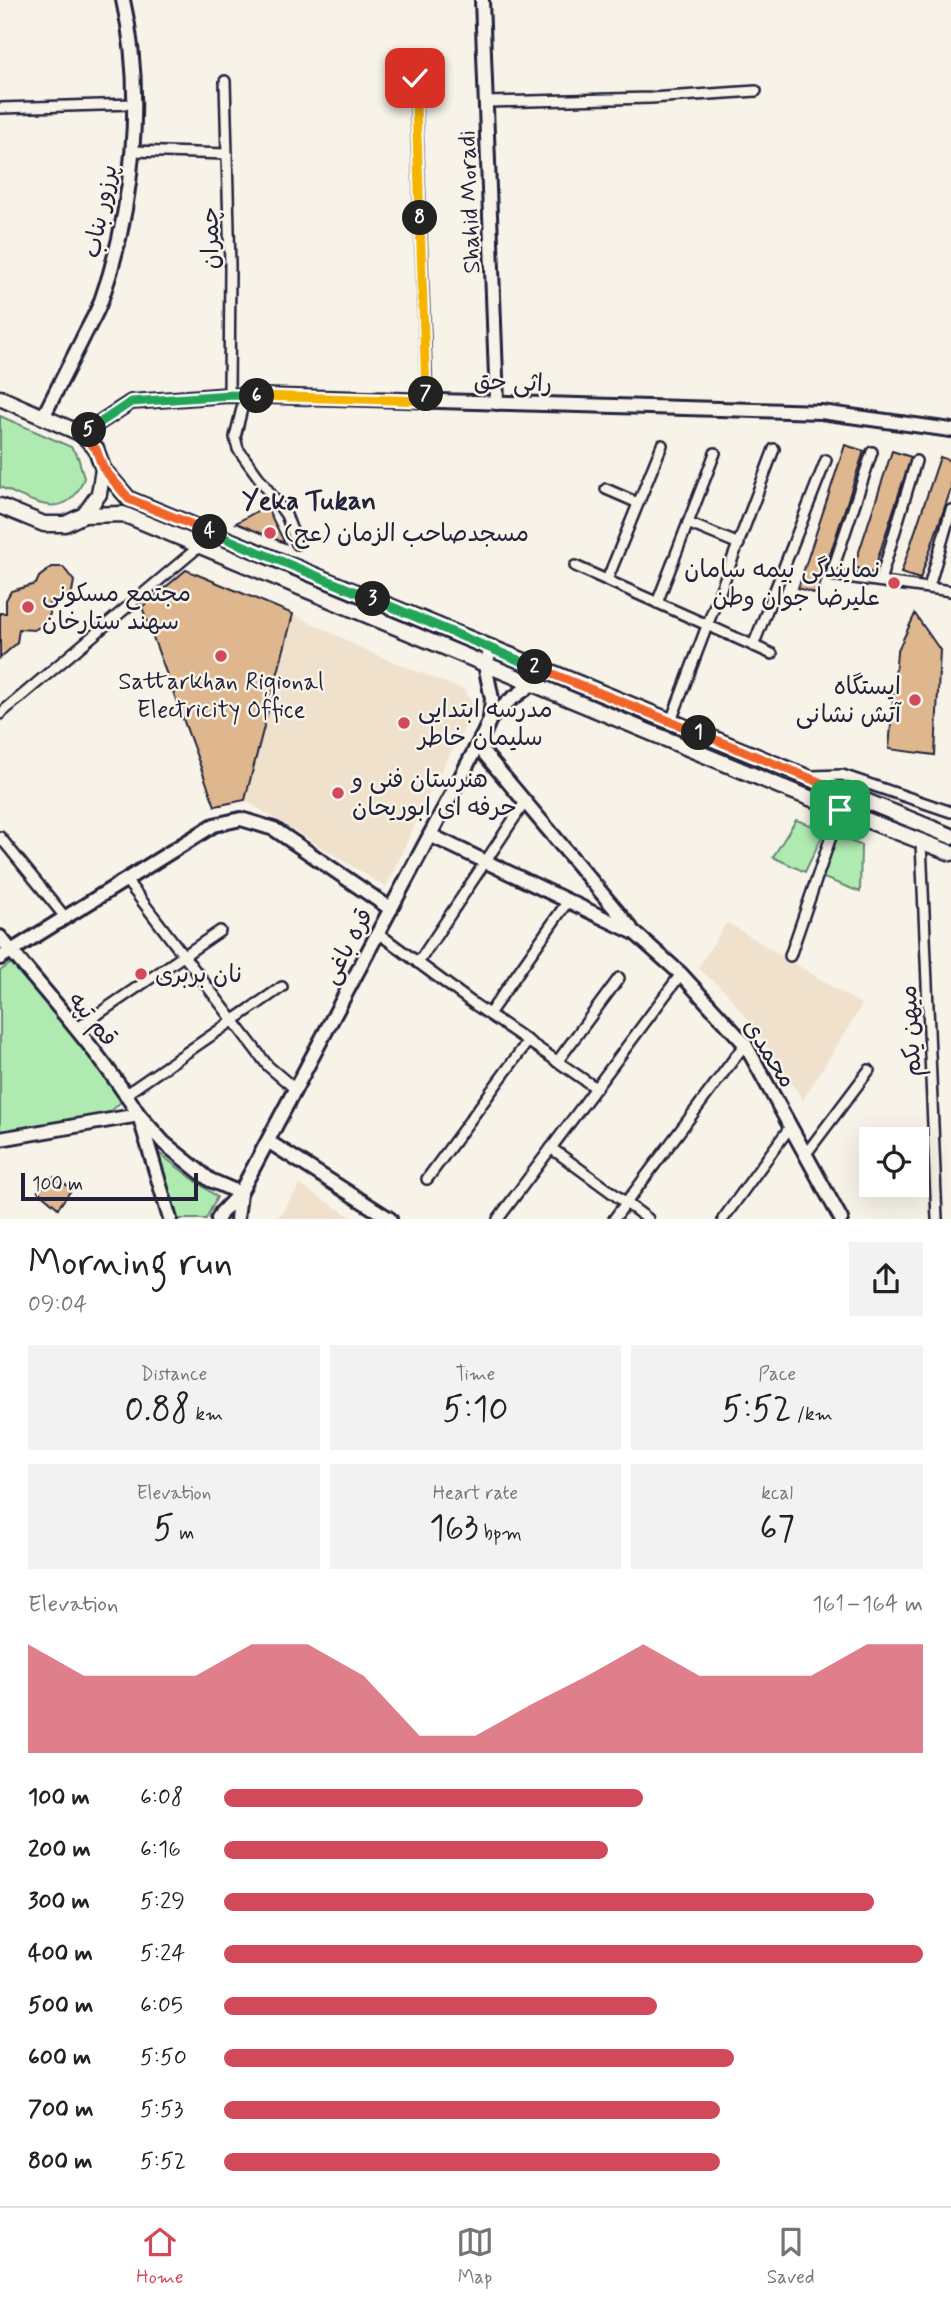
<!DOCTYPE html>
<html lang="en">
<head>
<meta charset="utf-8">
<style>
  :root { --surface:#fff; --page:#f2f2f2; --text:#222; --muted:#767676; --line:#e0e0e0; --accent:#d1495b }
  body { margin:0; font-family:Mynerve,"Playpen Sans Arabic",sans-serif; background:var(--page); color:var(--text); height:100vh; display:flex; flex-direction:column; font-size:26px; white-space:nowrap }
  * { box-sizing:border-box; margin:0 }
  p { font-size:23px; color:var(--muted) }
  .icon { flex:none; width:38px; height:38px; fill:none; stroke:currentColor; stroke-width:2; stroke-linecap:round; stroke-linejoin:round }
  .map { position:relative; height:1219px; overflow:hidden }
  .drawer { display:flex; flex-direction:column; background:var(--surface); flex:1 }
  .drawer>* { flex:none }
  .buttons { position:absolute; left:859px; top:1127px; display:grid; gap:14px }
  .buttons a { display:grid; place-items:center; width:70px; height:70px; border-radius:0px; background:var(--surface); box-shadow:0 7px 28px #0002; font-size:35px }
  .scale { position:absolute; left:21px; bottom:18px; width:177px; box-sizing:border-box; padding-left:7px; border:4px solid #22223b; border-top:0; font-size:19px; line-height:24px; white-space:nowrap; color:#22223b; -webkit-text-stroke:5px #f7f3e8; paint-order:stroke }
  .pin { position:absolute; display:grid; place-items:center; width:60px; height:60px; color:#fff; margin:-30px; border-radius:14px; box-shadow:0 4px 10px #0006 }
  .km { position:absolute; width:35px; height:35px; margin:-18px; border-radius:50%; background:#222; color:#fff; font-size:19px; line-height:35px; text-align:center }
  .round { display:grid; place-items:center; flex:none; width:74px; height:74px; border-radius:0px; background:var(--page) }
  .overview { display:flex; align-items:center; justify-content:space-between; height:119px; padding:0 28px }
  h1 { font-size:38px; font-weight:600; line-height:52px }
  .figures { display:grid; grid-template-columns:repeat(3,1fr); gap:10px; height:119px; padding:7px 28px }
  .figures div { display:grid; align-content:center; border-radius:0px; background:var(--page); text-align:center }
  .figures b { font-size:35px; font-weight:600 }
  .figures small { font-size:19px; font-weight:400 }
  .figures p { font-size:19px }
  .chart { height:196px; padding:14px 28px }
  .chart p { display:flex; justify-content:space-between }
  .chart svg { width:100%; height:126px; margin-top:7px; fill:var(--accent); opacity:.7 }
  ul { padding:0 28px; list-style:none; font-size:23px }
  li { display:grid; grid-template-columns:112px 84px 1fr; align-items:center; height:52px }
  li i { height:18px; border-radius:9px; background:var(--accent) }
  .menu { display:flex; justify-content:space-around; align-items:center; height:98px; border-top:2px solid var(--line); background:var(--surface); font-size:19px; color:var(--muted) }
  .menu a { display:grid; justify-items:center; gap:4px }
  .menu .on { color:var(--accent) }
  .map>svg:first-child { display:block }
  .built { fill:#f0e1cd }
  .green { fill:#afebb1; stroke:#688676; stroke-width:2 }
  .building { fill:#dfb78f; stroke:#22223b; stroke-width:2 }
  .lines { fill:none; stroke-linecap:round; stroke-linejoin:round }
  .street-casing { stroke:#22223b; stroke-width:14 }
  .secondary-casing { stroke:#22223b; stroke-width:18 }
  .primary-casing { stroke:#22223b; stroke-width:19 }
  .street { stroke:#f7f3e8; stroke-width:9 }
  .secondary { stroke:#f7f3e8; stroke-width:12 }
  .primary { stroke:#f7f3e8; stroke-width:14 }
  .split-1-casing { stroke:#fff; stroke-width:14 }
  .split-2-casing { stroke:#fff; stroke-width:14 }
  .split-3-casing { stroke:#fff; stroke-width:14 }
  .split-4-casing { stroke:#fff; stroke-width:14 }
  .split-5-casing { stroke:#fff; stroke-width:14 }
  .split-6-casing { stroke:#fff; stroke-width:14 }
  .split-7-casing { stroke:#fff; stroke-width:14 }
  .split-8-casing { stroke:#fff; stroke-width:14 }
  .split-9-casing { stroke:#fff; stroke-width:14 }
  .split-1 { stroke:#f0652b; stroke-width:9 }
  .split-2 { stroke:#f0652b; stroke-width:9 }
  .split-3 { stroke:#22a559; stroke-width:9 }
  .split-4 { stroke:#22a559; stroke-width:9 }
  .split-5 { stroke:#f0652b; stroke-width:9 }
  .split-6 { stroke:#22a559; stroke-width:9 }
  .split-7 { stroke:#f5b400; stroke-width:9 }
  .split-8 { stroke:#f5b400; stroke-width:9 }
  .split-9 { stroke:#f5b400; stroke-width:9 }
  .poi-dot { fill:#d1495b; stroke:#f7f3e8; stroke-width:2.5 }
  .labels { text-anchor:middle; stroke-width:5; stroke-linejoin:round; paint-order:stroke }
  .street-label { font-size:24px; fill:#22223b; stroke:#f7f3e8 }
  .poi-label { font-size:24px; fill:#22223b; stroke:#f7f3e8; text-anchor:start }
  .neighbourhood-label { font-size:26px; font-weight:bold; fill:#22223b; stroke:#f7f3e8 }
</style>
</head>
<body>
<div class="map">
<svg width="951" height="1219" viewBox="0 0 951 1219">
  <rect width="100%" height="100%" fill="#f7f3e8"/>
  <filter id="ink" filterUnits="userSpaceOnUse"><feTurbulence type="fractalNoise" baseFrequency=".0143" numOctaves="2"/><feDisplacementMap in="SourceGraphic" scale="14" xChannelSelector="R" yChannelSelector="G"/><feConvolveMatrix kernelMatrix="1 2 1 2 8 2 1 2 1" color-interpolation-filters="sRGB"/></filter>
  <g filter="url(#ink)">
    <!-- built -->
    <g class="built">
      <polygon points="293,614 374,654 464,690 472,703 473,713 433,785 386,887 245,800"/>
      <polygon points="727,922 862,1005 803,1100 749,1021 725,991 698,968"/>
      <polygon points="300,1185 354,1219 277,1219"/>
    </g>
    <!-- green -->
    <g class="green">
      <path d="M0,416L71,447L78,457L84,478C67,525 32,500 0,487Z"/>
      <polygon points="796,820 825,830 805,872 773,857"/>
      <polygon points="834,836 861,845 860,892 821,877"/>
      <polygon points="11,951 122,1101 105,1117 0,1131 0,971 10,964"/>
      <polygon points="156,1151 217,1197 206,1219 177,1219"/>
    </g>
    <!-- building -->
    <g class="building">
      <polygon points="845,445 864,451 817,594 798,588"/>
      <polygon points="892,451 911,457 873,573 854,567"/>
      <polygon points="940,457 951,461 951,489 920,579 901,573"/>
      <polygon points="266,506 285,543 236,523"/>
      <polygon points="52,567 63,567 74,581 72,592 61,600 49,601 50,614 43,625 34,630 19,629 17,643 0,658 0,613 6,613 6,600 11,591 36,584 39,577"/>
      <polygon points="186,570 293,614 245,800 215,806 142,607"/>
      <polygon points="915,614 940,650 935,755 889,749 897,652"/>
      <polygon points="54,1177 72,1189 58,1208 38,1191"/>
    </g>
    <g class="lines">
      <defs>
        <g id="street">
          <polyline points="415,78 427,401"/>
          <polyline points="225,81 230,266 229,395"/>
          <polyline points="486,102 651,98 756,91"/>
          <polyline points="0,108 134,104"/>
          <polyline points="133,151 227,154"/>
          <polyline points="245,396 235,437 238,449 286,515 297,544"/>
          <polyline points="872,452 831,575 951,591"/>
          <polyline points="606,489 638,503"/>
          <polyline points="688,523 739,544"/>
          <polyline points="575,566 772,654"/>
          <polyline points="607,580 662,445"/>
          <polyline points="880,581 916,461"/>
          <polyline points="929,587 951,510"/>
          <polyline points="657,603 715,453"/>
          <polyline points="753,646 826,460"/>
          <polyline points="0,714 201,545"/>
          <polyline points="671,721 774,449"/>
          <polyline points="812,776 842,775 951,812"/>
          <polyline points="0,837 65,917"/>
          <polyline points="921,842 937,1219"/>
          <polyline points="126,880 268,1066 295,1089"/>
          <polyline points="378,933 474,1004 596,1088"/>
          <polyline points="790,956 846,793"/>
          <polyline points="418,963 525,802"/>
          <polyline points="489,1014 568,901"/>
          <polyline points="76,1029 220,931"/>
          <polyline points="557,1062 619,978"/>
          <polyline points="126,1094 282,987"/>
          <polyline points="551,1148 648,1219"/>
          <polyline points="805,1155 869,1070"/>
          <polyline points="427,1179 528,1041"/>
          <polyline points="498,1219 681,974"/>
          <polyline points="614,1219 745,1044"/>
          <polyline points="723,1219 790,1127"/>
        </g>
        <g id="secondary">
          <polyline points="482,0 497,403"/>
          <path d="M43,417C56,391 69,366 82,340C88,327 96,315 101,301C133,211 145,94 123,0"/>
          <polyline points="82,434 131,402 229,395 821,412 951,430"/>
          <polyline points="490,719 509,701 532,684 539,668"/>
          <polyline points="478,746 631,928"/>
          <polyline points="430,835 635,933 681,974 745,1044 841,1219"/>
          <path d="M0,937C47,995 100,1052 139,1115L0,1139"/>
          <polyline points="0,958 214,825 241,819 274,829 391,909"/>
          <polyline points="269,1142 390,1219"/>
          <polyline points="170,1219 139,1115 164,1143 210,1180 240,1193 484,733 490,719 492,699 485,665 492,648"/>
          <polyline points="218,1219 221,1213 240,1193 237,1219"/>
        </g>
        <g id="primary">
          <polyline points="0,398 82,434 96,449 103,469 99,494 84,515 65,524 44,524 0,506"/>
          <polyline points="103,469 129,499 951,836"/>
          <polyline points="84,515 123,514 784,788 951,853"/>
        </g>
      </defs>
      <!-- street casing -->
      <use href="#street" class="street-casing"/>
      <!-- secondary casing -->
      <use href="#secondary" class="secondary-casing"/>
      <!-- primary casing -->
      <use href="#primary" class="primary-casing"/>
      <!-- street -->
      <use href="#street" class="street"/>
      <!-- secondary -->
      <use href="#secondary" class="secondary"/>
      <!-- primary -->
      <use href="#primary" class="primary"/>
    </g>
  </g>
  <g class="lines" filter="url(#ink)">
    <defs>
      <polyline id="split-1" points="699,733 846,793 840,810"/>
      <polyline id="split-2" points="535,667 699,733"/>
      <polyline id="split-3" points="373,599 535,667"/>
      <polyline id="split-4" points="210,532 373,599"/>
      <polyline id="split-5" points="89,430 82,434 96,449 103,468 129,499 210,532"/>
      <polyline id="split-6" points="89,430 131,402 229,395 257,396"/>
      <polyline id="split-7" points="257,396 426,401 426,394"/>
      <polyline id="split-8" points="420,218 426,394"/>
      <polyline id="split-9" points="415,78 420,218"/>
    </defs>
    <!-- split-1 casing -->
    <use href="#split-1" class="split-1-casing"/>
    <!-- split-2 casing -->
    <use href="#split-2" class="split-2-casing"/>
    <!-- split-3 casing -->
    <use href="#split-3" class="split-3-casing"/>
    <!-- split-4 casing -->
    <use href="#split-4" class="split-4-casing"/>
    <!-- split-5 casing -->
    <use href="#split-5" class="split-5-casing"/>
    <!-- split-6 casing -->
    <use href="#split-6" class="split-6-casing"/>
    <!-- split-7 casing -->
    <use href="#split-7" class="split-7-casing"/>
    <!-- split-8 casing -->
    <use href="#split-8" class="split-8-casing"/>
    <!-- split-9 casing -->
    <use href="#split-9" class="split-9-casing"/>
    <!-- split-1 -->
    <use href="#split-1" class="split-1"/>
    <!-- split-2 -->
    <use href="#split-2" class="split-2"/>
    <!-- split-3 -->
    <use href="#split-3" class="split-3"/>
    <!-- split-4 -->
    <use href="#split-4" class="split-4"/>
    <!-- split-5 -->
    <use href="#split-5" class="split-5"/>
    <!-- split-6 -->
    <use href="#split-6" class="split-6"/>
    <!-- split-7 -->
    <use href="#split-7" class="split-7"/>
    <!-- split-8 -->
    <use href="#split-8" class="split-8"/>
    <!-- split-9 -->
    <use href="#split-9" class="split-9"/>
  </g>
  <!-- markers -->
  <g class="poi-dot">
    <circle cx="270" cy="533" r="7"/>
    <circle cx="894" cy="583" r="7"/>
    <circle cx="28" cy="607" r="7"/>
    <circle cx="221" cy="656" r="7"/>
    <circle cx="915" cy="700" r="7"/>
    <circle cx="404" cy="723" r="7"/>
    <circle cx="338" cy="793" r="7"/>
    <circle cx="141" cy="974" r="7"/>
  </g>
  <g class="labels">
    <!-- street labels -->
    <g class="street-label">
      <text transform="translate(469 202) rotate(-92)" y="8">Shahid Moradi</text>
      <text transform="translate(100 211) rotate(-79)" y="8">پرزور بناب</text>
      <text transform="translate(210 238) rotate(-91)" y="8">چمران</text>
      <text transform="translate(513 382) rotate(2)" y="8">راثی حق</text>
      <text transform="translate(347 946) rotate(-62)" y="8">قره باغی</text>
      <text transform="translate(93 1019) rotate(51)" y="8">قم تپه</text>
      <text transform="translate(910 1031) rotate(-93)" y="8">میهن یکم</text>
      <text transform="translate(770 1053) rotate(58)" y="8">محمدی</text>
    </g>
    <!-- poi labels -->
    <g class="poi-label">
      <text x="284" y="541">مسجدصاحب الزمان (عج)</text>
      <text x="880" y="577" text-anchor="end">نمایندگی بیمه سامان<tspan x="880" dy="28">علیرضا جوان وطن</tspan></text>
      <text x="42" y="601">مجتمع مسکونی<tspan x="42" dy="28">سهند ستارخان</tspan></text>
      <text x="221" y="689" text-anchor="middle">Sattarkhan Rigional<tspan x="221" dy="28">Electricity Office</tspan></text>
      <text x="901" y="694" text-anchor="end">ایستگاه<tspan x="901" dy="28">آتش نشانی</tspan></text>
      <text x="418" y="717">مدرسه ابتدایی<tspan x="418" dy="28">سلیمان خاطر</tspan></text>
      <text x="352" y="787">هنرستان فنی و<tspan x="352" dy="28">حرفه ای ابوریحان</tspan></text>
      <text x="155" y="982">نان بربری</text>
    </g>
    <!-- neighbourhood labels -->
    <g class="neighbourhood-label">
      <text x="309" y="509">Yeka Tukan</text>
    </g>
  </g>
</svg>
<div class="buttons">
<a><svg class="icon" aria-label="locate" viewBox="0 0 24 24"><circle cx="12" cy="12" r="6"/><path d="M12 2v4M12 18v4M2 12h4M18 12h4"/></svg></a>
</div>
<div class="scale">100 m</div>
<div class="pin" style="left:840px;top:810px;background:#1e9e55"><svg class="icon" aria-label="arrive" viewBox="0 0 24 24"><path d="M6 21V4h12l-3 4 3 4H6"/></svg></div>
<div class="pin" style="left:415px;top:78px;background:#d93025"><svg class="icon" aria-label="check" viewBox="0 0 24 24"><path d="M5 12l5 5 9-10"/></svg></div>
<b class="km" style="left:699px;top:733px">1</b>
<b class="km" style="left:535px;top:667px">2</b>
<b class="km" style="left:373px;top:599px">3</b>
<b class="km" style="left:210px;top:532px">4</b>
<b class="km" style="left:89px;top:430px">5</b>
<b class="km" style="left:257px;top:396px">6</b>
<b class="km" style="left:426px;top:394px">7</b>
<b class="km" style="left:420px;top:218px">8</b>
</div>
<section class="drawer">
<div class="overview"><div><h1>Morning run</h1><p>09:04</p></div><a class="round"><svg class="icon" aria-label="share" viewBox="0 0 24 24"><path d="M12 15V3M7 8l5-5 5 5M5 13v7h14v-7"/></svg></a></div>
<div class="figures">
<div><p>Distance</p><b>0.88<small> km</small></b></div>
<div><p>Time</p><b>5:10</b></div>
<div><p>Pace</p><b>5:52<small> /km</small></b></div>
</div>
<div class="figures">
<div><p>Elevation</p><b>5<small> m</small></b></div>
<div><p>Heart rate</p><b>163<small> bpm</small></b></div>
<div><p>kcal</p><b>67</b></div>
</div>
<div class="chart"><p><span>Elevation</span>161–164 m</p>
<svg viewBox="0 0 160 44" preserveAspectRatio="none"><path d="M0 44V6L10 17L20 17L30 17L40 6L50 6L60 17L70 38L80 38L90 27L100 17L110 6L120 17L130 17L140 17L150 6L160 6V44z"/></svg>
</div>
<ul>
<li><b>100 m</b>6:08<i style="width:60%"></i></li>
<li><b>200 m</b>6:16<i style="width:55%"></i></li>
<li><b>300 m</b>5:29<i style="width:93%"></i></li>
<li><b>400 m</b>5:24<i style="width:100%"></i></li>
<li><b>500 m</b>6:05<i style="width:62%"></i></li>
<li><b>600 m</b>5:50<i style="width:73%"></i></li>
<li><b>700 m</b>5:53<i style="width:71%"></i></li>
<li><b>800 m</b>5:52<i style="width:71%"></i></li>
</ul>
</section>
<nav class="menu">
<a class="on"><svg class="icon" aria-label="home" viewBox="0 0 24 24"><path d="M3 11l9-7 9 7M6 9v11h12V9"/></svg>Home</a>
<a><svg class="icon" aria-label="map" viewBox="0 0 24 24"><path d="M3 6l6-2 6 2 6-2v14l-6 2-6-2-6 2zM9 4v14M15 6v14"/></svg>Map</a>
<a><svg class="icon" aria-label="saved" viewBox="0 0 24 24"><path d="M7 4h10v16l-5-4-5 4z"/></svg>Saved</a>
</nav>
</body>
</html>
